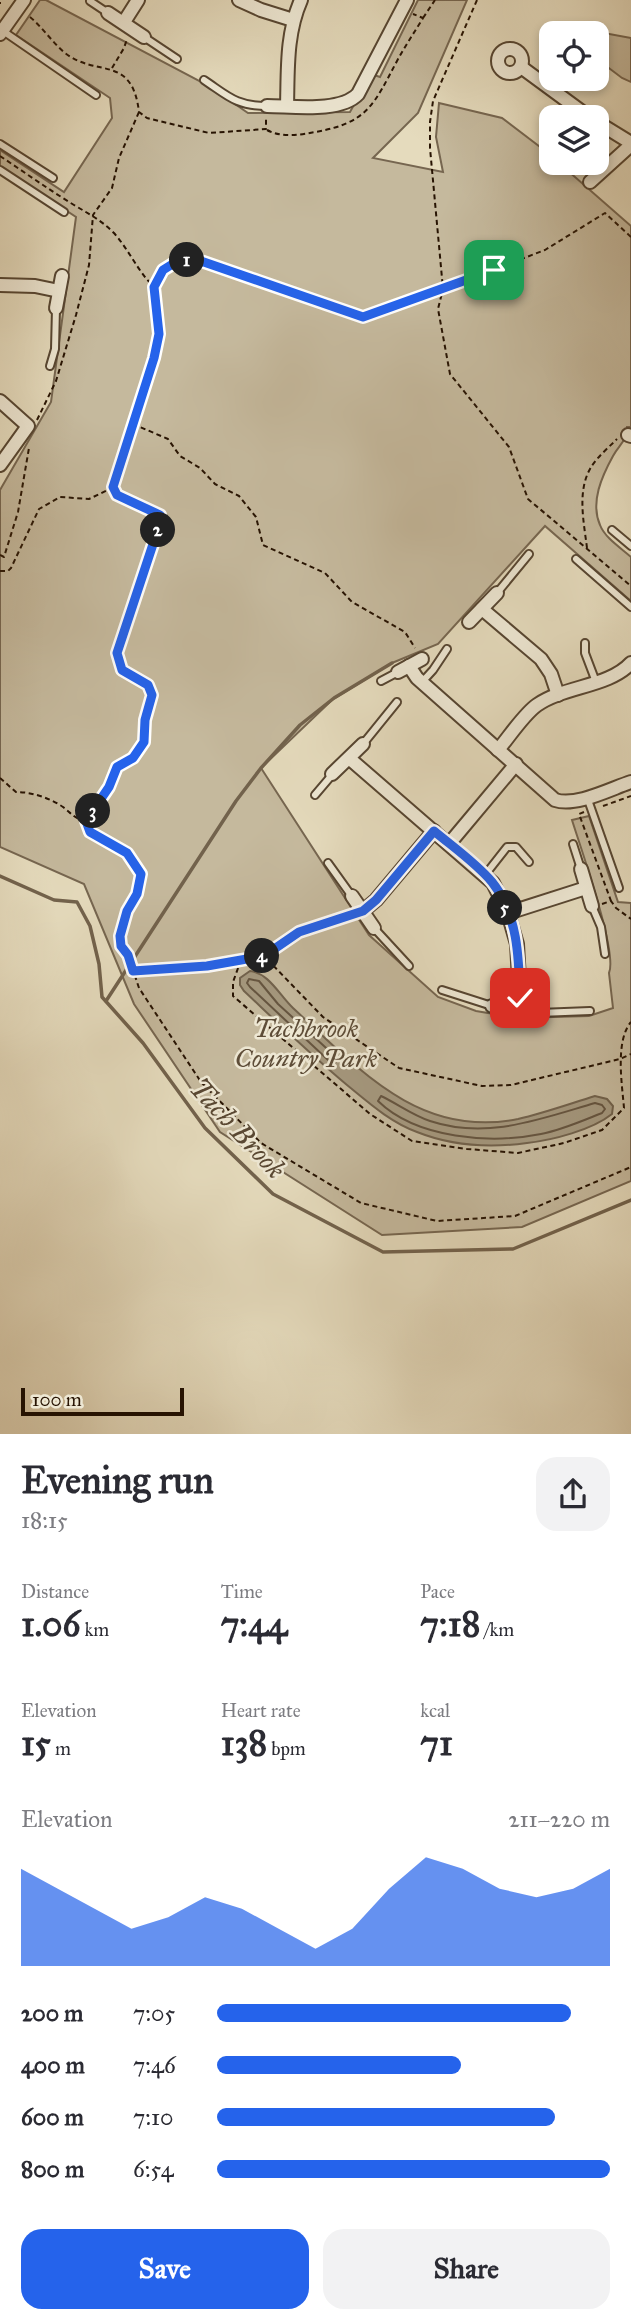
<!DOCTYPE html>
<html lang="en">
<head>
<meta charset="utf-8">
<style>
  :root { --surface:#fff; --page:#f2f2f3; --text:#2b2b33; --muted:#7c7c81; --accent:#2563eb }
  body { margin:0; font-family:"IM FELL Great Primer",serif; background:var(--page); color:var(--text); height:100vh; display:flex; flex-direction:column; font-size:26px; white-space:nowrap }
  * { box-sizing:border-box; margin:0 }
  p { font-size:23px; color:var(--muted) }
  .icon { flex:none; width:38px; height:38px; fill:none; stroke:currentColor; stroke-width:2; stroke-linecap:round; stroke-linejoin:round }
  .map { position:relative; height:1434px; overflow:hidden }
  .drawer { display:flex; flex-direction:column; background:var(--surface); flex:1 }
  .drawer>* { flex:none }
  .buttons { position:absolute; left:539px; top:21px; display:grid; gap:14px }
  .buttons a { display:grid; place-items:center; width:70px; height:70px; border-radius:14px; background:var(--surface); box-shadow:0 4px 10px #0003; font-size:35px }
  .scale { position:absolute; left:21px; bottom:18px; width:163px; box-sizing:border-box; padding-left:7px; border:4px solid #271302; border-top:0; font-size:19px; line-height:24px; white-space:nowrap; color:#271302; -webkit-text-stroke:5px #eee8d4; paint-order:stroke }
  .pin { position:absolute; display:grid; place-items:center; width:60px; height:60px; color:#fff; margin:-30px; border-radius:14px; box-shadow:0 4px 10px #0006 }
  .km { position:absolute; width:35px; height:35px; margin:-18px; border-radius:50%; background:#222; color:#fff; font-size:19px; line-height:35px; text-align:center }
  .round { display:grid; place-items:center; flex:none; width:74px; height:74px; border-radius:21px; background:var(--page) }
  .headline { display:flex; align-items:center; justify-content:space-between; height:119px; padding:0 21px }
  h1 { font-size:38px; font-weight:700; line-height:52px }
  .figures { display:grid; grid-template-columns:repeat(3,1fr); gap:10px; height:119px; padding:7px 21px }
  .figures div { display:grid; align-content:center }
  .figures b { font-size:35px; font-weight:700 }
  .figures small { font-size:19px; font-weight:400 }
  .figures p { font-size:19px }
  .chart { height:196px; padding:14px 21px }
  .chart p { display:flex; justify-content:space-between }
  .chart svg { width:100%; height:126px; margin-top:7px; fill:var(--accent); opacity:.7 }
  .cta { display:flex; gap:14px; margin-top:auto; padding:14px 21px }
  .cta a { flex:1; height:80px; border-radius:21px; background:var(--accent); color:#fff; font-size:28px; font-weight:700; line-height:80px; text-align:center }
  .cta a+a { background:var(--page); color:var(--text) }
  ul { padding:0 21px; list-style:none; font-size:23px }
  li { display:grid; grid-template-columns:112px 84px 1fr; align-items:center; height:52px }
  li i { height:18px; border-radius:9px; background:var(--accent) }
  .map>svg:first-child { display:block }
  .green { fill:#c5b99d; stroke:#766650; stroke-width:2 }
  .water { fill:#a4977d; stroke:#72624c; stroke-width:2 }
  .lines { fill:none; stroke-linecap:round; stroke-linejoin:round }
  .shore { stroke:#665540; stroke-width:2 }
  .stream { stroke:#72624c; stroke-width:3.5 }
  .service-casing { stroke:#564531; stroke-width:10 }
  .minor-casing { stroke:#564531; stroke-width:16 }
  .path { stroke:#271302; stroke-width:2; stroke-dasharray:5 3.5; stroke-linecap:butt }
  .service { stroke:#eee8d4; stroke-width:6 }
  .minor { stroke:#eee8d4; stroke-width:12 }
  .route-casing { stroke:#fff; stroke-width:14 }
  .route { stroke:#2563eb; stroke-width:9 }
  .labels { text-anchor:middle; stroke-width:5; stroke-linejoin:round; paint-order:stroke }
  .park-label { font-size:26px; font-style:italic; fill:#5e4d38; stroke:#eee8d4 }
  .water-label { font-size:28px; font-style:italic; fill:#594833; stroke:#eee8d4 }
</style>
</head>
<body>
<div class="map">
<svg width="631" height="1434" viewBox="0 0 631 1434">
  <rect width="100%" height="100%" fill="#e5dbbd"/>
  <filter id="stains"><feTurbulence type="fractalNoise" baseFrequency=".00286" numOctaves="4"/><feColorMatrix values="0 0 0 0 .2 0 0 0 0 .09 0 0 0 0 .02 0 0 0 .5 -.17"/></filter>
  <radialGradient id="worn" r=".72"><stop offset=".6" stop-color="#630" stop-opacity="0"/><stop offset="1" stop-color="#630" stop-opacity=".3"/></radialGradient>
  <!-- green -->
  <g class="green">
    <path d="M40,0H46L209,86L248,113L350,112L371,74L380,77L418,0H467L418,113L373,158L443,172L436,137L439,103L502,118L548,153L551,156V163H559L631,226V427H627C626,443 620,443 613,456C602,476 590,502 600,525C605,538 621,548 631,557V601L545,526L438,644L392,663L332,700L261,768L369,935L438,997L476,1011L517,1018L589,1016L613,1008L609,973C618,953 580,846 572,820L589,816L618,902L631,903V1181L522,1227L382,1235L220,1132L134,1004L84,884L0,847V490L51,402L76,217L0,167V150L64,192L112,118L110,98L16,35Z"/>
    <polygon points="593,31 631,38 631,82 622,78 597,59 597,33 592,33"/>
  </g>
  <!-- water -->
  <path class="water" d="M250,971C269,973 280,996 293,1008C358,1068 419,1139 518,1119C544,1113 569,1104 595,1096L607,1099L613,1106L612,1114C592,1130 553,1140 527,1143C490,1148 452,1146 417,1132C390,1122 369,1103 347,1085C311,1055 278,1023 244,991L240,985V978Z"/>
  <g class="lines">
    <!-- shore -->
    <g class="shore">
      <polygon points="249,979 259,981 278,1004 336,1057 336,1062 332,1063 327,1059 250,987 247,983"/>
      <path d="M381,1096C398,1104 412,1115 430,1121C487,1140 540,1119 595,1103L602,1105L605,1109L602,1113C582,1121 562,1130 541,1134C491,1144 417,1139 378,1101Z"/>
    </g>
    <!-- stream -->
    <g class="stream">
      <polyline points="0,876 54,900 77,902 90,926 99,964 102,997 143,1043 205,1128 273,1194 383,1252 513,1249 631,1200"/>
      <polyline points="106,1001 236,801 261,768 300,725 334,698 392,663"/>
    </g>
    <defs>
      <g id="service">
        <polyline points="90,1 108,13"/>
        <polyline points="3,31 96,95"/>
        <polyline points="144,37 177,59"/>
        <path d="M204,80C228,96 236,106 267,106"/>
        <polyline points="0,144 53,178"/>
        <polyline points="0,170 64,212"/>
        <polyline points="50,366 55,349 56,308"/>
        <polyline points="612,530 631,546"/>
        <polyline points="576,559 631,607"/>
        <polyline points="497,593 529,554"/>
        <polyline points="585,643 585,653 596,682"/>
        <polyline points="381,681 398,672"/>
        <polyline points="422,682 433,670 447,649"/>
        <polyline points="363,744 397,702"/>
        <polyline points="315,795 332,775"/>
        <polyline points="587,797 619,888"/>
        <polyline points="573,844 581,869"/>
        <polyline points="328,863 351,895"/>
        <polyline points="485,875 507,847 516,847 529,862"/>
        <polyline points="592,906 601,927 605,954"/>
        <polyline points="374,928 409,966"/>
        <polyline points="442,990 492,1006"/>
        <polyline points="539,1013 590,1011"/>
      </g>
      <g id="minor">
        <polyline points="239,0 261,10 293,20"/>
        <polyline points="108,13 144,37"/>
        <polyline points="124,22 138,0"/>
        <polyline points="0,34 24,0"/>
        <circle cx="510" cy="61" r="12"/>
        <polyline points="521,67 589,117"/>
        <path d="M267,106C292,106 340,113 358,94L407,0"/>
        <path d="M287,106C288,70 286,34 301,0"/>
        <polyline points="597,122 631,143"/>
        <polyline points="590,182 631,145"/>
        <polyline points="0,285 35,286 59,291"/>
        <polyline points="56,308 62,276"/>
        <polyline points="0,401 28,426 0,465"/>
        <polyline points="628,435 631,436"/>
        <polyline points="482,609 541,659 551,674 558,695"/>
        <polyline points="469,622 497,593"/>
        <path d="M409,666L417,678L555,800C576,807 610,789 631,782"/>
        <polyline points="398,672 422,659"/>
        <path d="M498,750C509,737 524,714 537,705C564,686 609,687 631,663"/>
        <polyline points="350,759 493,883 508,913 517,944 520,998 518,1010"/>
        <polyline points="332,774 363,744"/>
        <polyline points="449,844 516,764"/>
        <polyline points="581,869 592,906"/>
        <polyline points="352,896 374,928"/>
        <polyline points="363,911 376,900 434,831"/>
        <polyline points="508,913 586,888"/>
        <polyline points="492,1006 539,1013"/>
      </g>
    </defs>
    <!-- service casing -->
    <use href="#service" class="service-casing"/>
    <!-- minor casing -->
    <use href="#minor" class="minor-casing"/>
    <!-- path -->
    <g class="path">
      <polyline points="477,0 433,101 430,122 430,148 443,289 363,318 198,259 179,260 163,270 154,287 159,334 154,358 113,487 117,495 160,515 159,526 117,653 122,670 148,686 152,695 145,720 144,742 133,758 117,767 109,787 86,821 90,832 127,853 141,874 137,894 127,911 120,936 121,946 128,955 139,988 201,1082 261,1143 361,1203 437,1221 515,1216 631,1167"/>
      <polyline points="0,3 1,3"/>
      <path d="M30,17C43,28 52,42 65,53C97,78 132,54 139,112L147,118L209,133L266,129V118"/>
      <polyline points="423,18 435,0"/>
      <polyline points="112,68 124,48 127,39"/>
      <path d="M267,130C282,138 299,135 315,132C368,123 374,104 397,61C405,46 414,33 423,18L413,14"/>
      <path d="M0,156C24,172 48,189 74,205C89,214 101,220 114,233C129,250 137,270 153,286"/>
      <polyline points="631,237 605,213 545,250 443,289 438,309 450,374 509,447 528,499 631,586"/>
      <polyline points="37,420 56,381 76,315 89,265 93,215 112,188 119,158 139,112"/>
      <polyline points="133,424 168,439 180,456 200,468 215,484 239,496 256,517 263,545 325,573 352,602 405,632 415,648"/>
      <path d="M587,548C584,523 577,492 590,469C596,458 608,448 617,439"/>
      <polyline points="0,555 4,557 18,512 29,448"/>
      <polyline points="0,571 8,571 11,568 39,509 60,497 89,499 112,488"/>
      <path d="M0,778L16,792C32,792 50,798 63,807C72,814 75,819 86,821"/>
      <polyline points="603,806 631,796"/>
      <polyline points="584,812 579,814 611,901"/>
      <polyline points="602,904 611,901 616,908 631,919"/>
      <polyline points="264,956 299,932 352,915"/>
      <path d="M241,960L233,982V996L370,1114L412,1141L467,1149L518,1153L564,1143L602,1130L624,1108C622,1084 615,1041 631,1022"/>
      <polyline points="134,971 207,966 264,956 323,1017 399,1068 482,1086 511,1085 620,1059 631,1054"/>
    </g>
    <!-- service -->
    <use href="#service" class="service"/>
    <!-- minor -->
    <use href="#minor" class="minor"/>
  </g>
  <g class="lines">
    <defs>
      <path id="route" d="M494,270L363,317L198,260H179L163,270L154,287L159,334L154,358L113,487L117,495L160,515L159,526L117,653L122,670L148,685L152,695L145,720L144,742L133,758L117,767L109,787L86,821L90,832L127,853L141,874L137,894L127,911L120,936L121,946L128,955L133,971L207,966L264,956L299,932L363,911L376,900L434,831C453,847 476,863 492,882C518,914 519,959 520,998"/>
    </defs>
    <!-- route casing -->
    <use href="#route" class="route-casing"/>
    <!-- route -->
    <use href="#route" class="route"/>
  </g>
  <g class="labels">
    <!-- park labels -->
    <g class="park-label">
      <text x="306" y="1037">Tachbrook<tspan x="306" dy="30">Country Park</tspan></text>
    </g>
    <!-- water labels -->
    <g class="water-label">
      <text transform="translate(238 1128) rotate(47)" y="10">Tach Brook</text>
    </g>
  </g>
  <rect width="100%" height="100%" filter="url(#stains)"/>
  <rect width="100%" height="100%" fill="url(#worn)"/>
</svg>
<div class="buttons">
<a><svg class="icon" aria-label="locate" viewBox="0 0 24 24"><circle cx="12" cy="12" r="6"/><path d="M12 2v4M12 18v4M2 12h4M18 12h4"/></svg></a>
<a><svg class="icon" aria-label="layers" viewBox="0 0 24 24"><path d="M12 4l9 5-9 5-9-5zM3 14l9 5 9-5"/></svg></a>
</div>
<div class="scale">100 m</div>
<div class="pin" style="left:494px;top:270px;background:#1e9e55"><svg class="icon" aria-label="arrive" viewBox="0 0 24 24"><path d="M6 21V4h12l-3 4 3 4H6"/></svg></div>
<div class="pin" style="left:520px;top:998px;background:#d93025"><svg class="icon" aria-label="check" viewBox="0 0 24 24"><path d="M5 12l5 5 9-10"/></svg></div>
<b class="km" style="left:187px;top:260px">1</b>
<b class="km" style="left:158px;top:530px">2</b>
<b class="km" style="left:93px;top:811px">3</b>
<b class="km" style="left:262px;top:956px">4</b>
<b class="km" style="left:505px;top:908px">5</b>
</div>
<section class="drawer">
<div class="headline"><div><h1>Evening run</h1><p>18:15</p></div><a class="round"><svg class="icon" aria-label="share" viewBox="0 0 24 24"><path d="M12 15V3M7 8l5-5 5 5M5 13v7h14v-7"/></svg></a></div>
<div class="figures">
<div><p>Distance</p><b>1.06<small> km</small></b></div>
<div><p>Time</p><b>7:44</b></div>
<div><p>Pace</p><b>7:18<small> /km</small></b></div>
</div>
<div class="figures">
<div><p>Elevation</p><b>15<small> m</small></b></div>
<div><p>Heart rate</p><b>138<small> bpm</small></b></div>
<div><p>kcal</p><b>71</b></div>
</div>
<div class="chart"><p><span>Elevation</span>211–220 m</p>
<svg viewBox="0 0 160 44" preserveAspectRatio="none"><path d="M0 44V10L10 17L20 24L30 31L40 27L50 20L60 24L70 31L80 38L90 31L100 17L110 6L120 10L130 17L140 20L150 17L160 10V44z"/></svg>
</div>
<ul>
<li><b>200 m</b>7:05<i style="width:90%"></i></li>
<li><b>400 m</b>7:46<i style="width:62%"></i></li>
<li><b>600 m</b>7:10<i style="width:86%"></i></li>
<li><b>800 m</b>6:54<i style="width:100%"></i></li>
</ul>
<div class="cta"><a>Save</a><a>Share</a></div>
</section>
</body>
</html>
